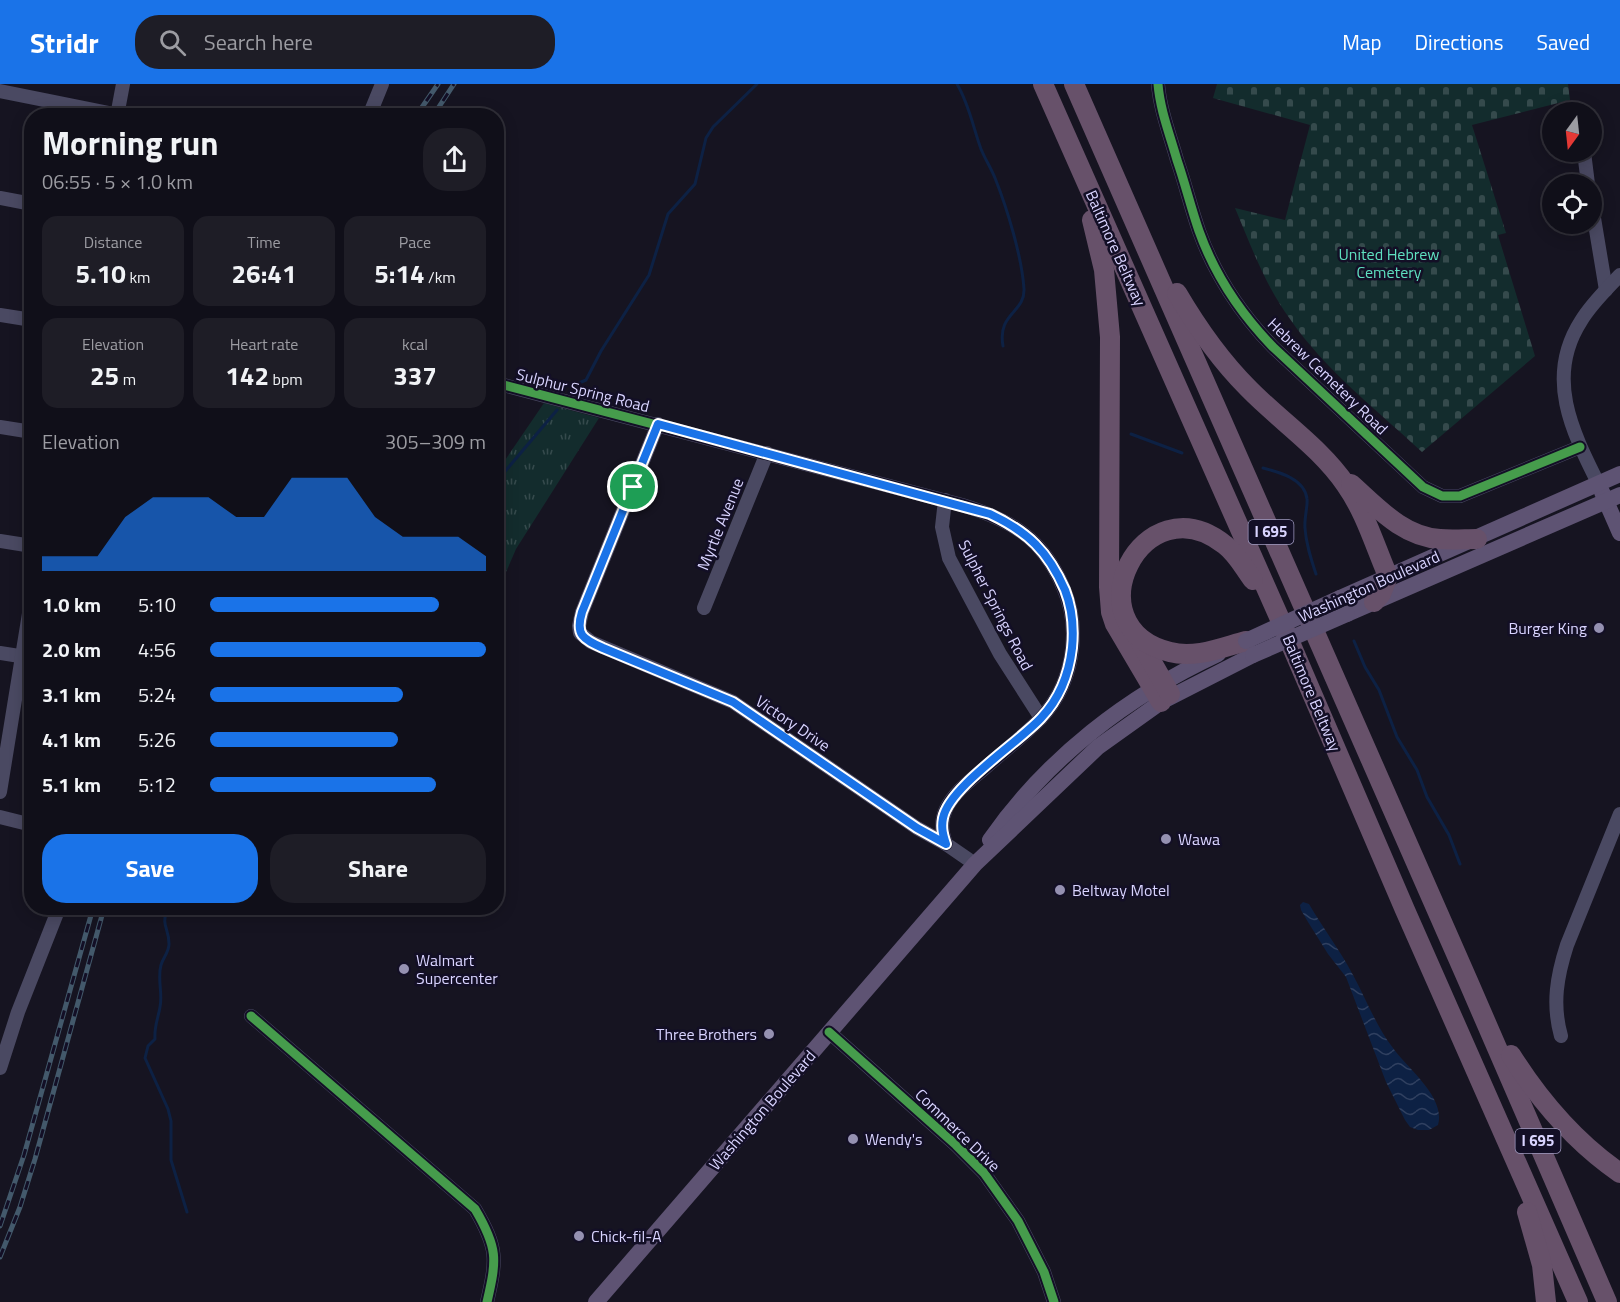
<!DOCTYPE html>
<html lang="en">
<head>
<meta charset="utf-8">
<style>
  :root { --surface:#100f19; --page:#1e1d26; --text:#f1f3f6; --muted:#9c9ca2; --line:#302f38; --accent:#1a73e8 }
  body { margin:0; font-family:"Titillium Web",sans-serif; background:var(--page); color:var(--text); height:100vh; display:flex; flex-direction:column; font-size:22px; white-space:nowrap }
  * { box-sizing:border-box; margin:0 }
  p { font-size:20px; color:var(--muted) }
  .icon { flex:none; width:33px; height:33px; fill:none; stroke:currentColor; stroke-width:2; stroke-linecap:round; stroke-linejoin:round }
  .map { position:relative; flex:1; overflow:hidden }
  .sheet { position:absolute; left:24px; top:24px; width:480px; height:807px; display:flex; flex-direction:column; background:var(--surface); border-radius:24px; box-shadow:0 3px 15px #0003,0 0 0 2px var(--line) }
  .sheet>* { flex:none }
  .needle { width:39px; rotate:195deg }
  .fabs { position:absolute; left:1542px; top:18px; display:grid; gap:12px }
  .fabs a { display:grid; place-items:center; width:60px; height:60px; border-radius:50%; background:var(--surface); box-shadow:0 3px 15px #0003,0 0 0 2px var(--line); font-size:30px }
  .pin { position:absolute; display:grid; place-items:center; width:51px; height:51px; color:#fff; margin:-26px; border:3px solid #fff; border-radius:50%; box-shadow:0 2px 6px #0007 }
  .round { display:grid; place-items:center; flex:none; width:63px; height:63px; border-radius:24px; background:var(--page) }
  .head { display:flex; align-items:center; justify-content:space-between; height:102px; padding:0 18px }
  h1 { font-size:33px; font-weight:700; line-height:45px }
  .stats { display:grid; grid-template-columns:repeat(3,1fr); gap:9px; height:102px; padding:6px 18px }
  .stats div { display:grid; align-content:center; border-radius:15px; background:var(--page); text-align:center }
  .stats b { font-size:26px; font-weight:700 }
  .stats small { font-size:16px; font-weight:400 }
  .stats p { font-size:16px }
  .chart { height:168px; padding:12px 18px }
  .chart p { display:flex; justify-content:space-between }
  .chart svg { width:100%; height:108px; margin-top:6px; fill:var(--accent); opacity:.7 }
  .cta { display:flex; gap:12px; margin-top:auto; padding:12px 18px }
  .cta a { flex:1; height:69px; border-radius:24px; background:var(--accent); color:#fff; font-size:24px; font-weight:700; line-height:69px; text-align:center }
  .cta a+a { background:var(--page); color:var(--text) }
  ul { padding:0 18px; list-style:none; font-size:20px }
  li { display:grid; grid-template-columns:96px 72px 1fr; align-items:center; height:45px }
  li i { height:15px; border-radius:8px; background:var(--accent) }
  header { display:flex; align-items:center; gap:36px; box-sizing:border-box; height:84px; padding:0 30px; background:var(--accent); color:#fff }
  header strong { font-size:28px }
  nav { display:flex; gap:33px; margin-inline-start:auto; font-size:21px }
  .search { width:420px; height:54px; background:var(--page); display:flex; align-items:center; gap:15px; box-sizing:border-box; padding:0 21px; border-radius:24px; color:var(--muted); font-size:22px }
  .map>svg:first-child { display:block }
  .grass { fill:url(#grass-tufts) }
  .cemetery { fill:url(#cemetery-stones) }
  .water { fill:url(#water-waves) }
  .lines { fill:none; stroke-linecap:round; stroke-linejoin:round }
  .stream { stroke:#0d2144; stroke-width:3 }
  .minor { stroke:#4a4962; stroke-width:14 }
  .major { stroke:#5e5373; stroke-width:16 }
  .highway { stroke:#67516a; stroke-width:20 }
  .rail-casing { stroke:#43596b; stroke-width:5 }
  .rail { stroke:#130f26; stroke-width:3; stroke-dasharray:9; stroke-linecap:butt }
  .major-bridge { stroke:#5e5373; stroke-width:16 }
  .cycleway-casing { stroke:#130f26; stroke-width:13 }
  .cycleway { stroke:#469c4c; stroke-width:9 }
  .route-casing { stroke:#fff; stroke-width:12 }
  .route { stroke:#1a73e8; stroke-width:8 }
  .poi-dot { fill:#9591b1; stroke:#130f26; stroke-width:2 }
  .labels { text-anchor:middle; stroke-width:5; stroke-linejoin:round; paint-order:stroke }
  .shield { fill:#130f26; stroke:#9e99be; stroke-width:1.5 }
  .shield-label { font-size:15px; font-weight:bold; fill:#d9d4ff }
  .street-label { font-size:16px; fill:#d9d4ff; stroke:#130f26 }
  .park-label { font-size:16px; fill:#5fe0c0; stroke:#130f26 }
  .poi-label { font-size:16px; fill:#d9d4ff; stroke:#130f26; text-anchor:start }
</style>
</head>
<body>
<header>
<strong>Stridr</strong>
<div class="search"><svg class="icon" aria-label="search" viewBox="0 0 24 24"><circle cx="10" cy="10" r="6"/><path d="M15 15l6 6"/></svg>Search here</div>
<nav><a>Map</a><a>Directions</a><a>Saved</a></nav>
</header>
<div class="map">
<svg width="1620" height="1218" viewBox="0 0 1620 1218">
  <defs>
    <pattern id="grass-tufts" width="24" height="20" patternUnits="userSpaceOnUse" patternTransform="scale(1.5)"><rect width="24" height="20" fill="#132c2d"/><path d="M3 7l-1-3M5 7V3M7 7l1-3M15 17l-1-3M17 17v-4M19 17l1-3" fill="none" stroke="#354a4c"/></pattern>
    <pattern id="cemetery-stones" width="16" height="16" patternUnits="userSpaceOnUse" patternTransform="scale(1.5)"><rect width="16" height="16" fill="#132c2d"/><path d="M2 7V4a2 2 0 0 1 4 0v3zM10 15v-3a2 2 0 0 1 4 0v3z" fill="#354a4c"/></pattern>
    <pattern id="water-waves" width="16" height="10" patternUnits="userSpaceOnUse" patternTransform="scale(1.5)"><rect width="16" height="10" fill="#0d2144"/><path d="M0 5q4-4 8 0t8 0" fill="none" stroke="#304060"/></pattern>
  </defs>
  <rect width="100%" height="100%" fill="#161421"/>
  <!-- grass -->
  <polygon class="grass" points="544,319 599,334 516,465 497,509 497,388"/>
  <!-- cemetery -->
  <path class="cemetery" d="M1217,0H1568L1570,16L1472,41L1506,149L1498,151L1535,272L1422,368C1377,326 1325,286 1290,235C1265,201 1251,162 1235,124L1285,136L1310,41L1213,14Z"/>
  <!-- water -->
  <path class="water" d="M1303,818L1309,820C1323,844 1340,866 1353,891C1366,915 1376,942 1393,964C1407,984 1446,1013 1438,1041L1429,1046H1418L1410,1043L1405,1036L1386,998L1346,893L1328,870L1308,838L1301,826L1300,821Z"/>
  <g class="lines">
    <!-- stream -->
    <g class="stream">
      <path d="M957,0C969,20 973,43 981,65C985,75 991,84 995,94C1007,124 1022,173 1024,205C1025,229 997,229 1003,262"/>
      <polyline points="572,306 579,299 586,296 601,267 649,191 668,130 695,100 706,54 713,43 757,0"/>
      <polyline points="1131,350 1182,369"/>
      <path d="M1263,384C1279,388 1305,395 1307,415C1308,421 1304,435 1305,444C1306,460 1311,475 1316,490"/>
      <polyline points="496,398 557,326"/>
      <polyline points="1354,557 1365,583 1379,606 1397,653 1417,686 1427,713 1449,751 1460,780"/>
      <path d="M167,824C161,844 169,843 169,860C169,868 163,874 161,881C157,895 163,909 160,923C158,935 154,942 155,955L148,962L145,974L168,1025L171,1037V1076L187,1128"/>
    </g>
    <!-- minor -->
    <g class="minor">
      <path d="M1158,0C1160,26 1170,51 1177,76C1185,99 1191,124 1199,147C1214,189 1241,230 1273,263L1423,403L1442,412H1460L1580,363"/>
      <polyline points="0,7 124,32"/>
      <polyline points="117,32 123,0"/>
      <polyline points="369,32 382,0"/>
      <polyline points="1584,68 1588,100"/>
      <polyline points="0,114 32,120"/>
      <polyline points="1592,122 1606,206"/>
      <polyline points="0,231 32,236"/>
      <path d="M496,299L962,421C1011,436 1043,454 1063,503C1082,546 1073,600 1041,634C1024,652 1004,667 986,683C972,695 954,708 946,725C940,738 942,748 946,760"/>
      <polyline points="658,340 582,528 579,542 580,549 591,558 733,618 917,744 946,760 975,780"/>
      <polyline points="0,343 32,348"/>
      <path d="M1598,399C1572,347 1545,293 1581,237C1591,220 1607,205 1620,191"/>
      <polyline points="945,416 942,443 949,474 1000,570 1041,634"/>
      <polyline points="0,457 32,462"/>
      <polyline points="704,524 767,369"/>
      <polyline points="0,569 32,574"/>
      <polyline points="0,708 32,511"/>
      <polyline points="0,733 32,741"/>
      <path d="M251,932L475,1125C498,1164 497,1175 487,1218"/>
      <polyline points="829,948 956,1061 984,1089 1018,1137 1044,1188 1054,1218"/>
      <path d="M1561,952C1552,920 1557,892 1567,861L1620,730"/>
      <polyline points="0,984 18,928 59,824"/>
    </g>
    <!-- major -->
    <g class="major">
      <polyline points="1602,408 1620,449"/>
      <polyline points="1340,514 1620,390"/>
      <polyline points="1347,530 1620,411"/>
      <path d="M990,756C1047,674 1128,612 1218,570"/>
      <polyline points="596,1218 975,780 1098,663 1161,618 1253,571"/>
    </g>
    <!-- highway -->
    <g class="highway">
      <polyline points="1043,0 1283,542 1405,826 1578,1218"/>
      <polyline points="1074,0 1468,897 1607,1218"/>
      <polyline points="1092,136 1104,186 1110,253 1109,503 1111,528 1115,540 1161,618"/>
      <path d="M1177,209C1197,243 1220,276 1248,304C1280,337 1320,363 1346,401C1365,428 1375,462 1388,492L1381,510L1374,518"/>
      <path d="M1351,400C1377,423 1403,453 1440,455C1452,456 1465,455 1477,455"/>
      <polyline points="1137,552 1170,610"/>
      <path d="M1246,557C1223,563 1195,575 1170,568C1069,543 1143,395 1225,461C1237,470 1244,484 1253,496"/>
      <path d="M1511,971C1540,1017 1575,1058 1620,1089"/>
      <polyline points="1527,1128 1542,1181 1546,1218"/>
    </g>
    <defs>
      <g id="rail">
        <polyline points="416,32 438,0"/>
        <polyline points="433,32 454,0"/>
        <polyline points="0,1142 24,1071 93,824"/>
        <polyline points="0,1173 20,1123 35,1075 104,824"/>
      </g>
    </defs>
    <!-- rail casing -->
    <use href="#rail" class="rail-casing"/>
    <!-- rail -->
    <use href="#rail" class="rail"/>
    <!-- major-bridge -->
    <g class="major-bridge">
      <polyline points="1246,557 1340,514"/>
      <polyline points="1253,571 1347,530"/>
    </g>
    <defs>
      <g id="cycleway">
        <path d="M1158,0C1160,26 1170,51 1177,76C1185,99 1191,124 1199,147C1214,189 1241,230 1273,263L1423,403L1442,412H1460L1580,363"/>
        <path d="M496,299L962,421C1011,436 1043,454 1063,503C1082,546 1073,600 1041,634C1024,652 1004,667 986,683C972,695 954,708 946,725C940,738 942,748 946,760"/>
        <path d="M251,932L475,1125C498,1164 497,1175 487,1218"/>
        <polyline points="829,948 956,1061 984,1089 1018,1137 1044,1188 1054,1218"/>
      </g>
    </defs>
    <!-- cycleway casing -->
    <use href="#cycleway" class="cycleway-casing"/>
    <!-- cycleway -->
    <use href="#cycleway" class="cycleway"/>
  </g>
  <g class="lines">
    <defs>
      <path id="route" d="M658,340L990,430C1028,448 1048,467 1065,506C1072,524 1074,544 1072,564C1069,590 1059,615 1041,634C1018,659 949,703 943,734C941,744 943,751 946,760L917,744L733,618L603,564C583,555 575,551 582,528Z"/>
    </defs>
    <!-- route casing -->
    <use href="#route" class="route-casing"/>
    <!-- route -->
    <use href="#route" class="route"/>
  </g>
  <!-- markers -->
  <g class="poi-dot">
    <circle cx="1599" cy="544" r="6"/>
    <circle cx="1166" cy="755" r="6"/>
    <circle cx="1060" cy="806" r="6"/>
    <circle cx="404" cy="885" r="6"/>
    <circle cx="769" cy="950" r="6"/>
    <circle cx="853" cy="1055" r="6"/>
    <circle cx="579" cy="1152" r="6"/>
  </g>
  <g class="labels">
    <!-- shield labels -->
    <g class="shield">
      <rect x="1248.5" y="436" width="45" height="24" rx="4.5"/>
      <rect x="1515.5" y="1045" width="45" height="24" rx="4.5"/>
    </g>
    <g class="shield-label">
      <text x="1271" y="453">I 695</text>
      <text x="1538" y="1062">I 695</text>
    </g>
    <!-- street labels -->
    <g class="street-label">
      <text transform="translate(1116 164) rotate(66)" y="6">Baltimore Beltway</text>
      <text transform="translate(1328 292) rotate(44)" y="6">Hebrew Cemetery Road</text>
      <text transform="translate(583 306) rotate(14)" y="6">Sulphur Spring Road</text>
      <text transform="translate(720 440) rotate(-68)" y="6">Myrtle Avenue</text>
      <text transform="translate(1369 502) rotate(-24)" y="6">Washington Boulevard</text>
      <text transform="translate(996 521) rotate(63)" y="6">Sulpher Springs Road</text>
      <text transform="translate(1312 609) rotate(67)" y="6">Baltimore Beltway</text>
      <text transform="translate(793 639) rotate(34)" y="6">Victory Drive</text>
      <text transform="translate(762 1026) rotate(-49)" y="6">Washington Boulevard</text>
      <text transform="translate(958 1046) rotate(44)" y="6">Commerce Drive</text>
    </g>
    <!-- park labels -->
    <g class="park-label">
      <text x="1389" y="176">United Hebrew<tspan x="1389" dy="18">Cemetery</tspan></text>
    </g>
    <!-- poi labels -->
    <g class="poi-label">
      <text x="1587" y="550" text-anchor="end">Burger King</text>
      <text x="1178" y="761">Wawa</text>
      <text x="1072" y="812">Beltway Motel</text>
      <text x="416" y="882">Walmart<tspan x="416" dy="18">Supercenter</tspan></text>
      <text x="757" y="956" text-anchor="end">Three Brothers</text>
      <text x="865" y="1061">Wendy's</text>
      <text x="591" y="1158">Chick-fil-A</text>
    </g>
  </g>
</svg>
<div class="fabs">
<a><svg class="needle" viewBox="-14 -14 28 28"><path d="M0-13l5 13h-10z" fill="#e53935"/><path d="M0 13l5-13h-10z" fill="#9c9ca2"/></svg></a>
<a><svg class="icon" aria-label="locate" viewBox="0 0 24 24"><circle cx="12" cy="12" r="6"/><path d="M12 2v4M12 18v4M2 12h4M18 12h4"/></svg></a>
</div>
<div class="pin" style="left:633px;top:403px;background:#1e9e55"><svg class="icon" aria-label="arrive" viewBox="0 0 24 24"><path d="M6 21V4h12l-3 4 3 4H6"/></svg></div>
<section class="sheet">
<div class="head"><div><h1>Morning run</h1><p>06:55 · 5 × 1.0 km</p></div><a class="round"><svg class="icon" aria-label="share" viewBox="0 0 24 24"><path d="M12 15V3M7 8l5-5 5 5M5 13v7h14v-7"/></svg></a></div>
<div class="stats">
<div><p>Distance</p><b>5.10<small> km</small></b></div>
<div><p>Time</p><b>26:41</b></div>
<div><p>Pace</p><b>5:14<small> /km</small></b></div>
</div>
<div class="stats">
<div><p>Elevation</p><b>25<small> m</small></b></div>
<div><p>Heart rate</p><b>142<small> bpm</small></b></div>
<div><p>kcal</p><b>337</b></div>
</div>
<div class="chart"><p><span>Elevation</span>305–309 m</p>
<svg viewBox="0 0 160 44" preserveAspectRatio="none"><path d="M0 44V38L10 38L20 38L30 22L40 14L50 14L60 14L70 22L80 22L90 6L100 6L110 6L120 22L130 30L140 30L150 30L160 38V44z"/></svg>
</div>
<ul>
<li><b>1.0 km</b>5:10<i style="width:83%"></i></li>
<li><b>2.0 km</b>4:56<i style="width:100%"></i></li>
<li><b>3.1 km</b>5:24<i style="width:70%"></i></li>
<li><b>4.1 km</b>5:26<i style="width:68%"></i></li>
<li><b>5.1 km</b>5:12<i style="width:82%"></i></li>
</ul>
<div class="cta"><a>Save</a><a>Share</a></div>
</section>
</div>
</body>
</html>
